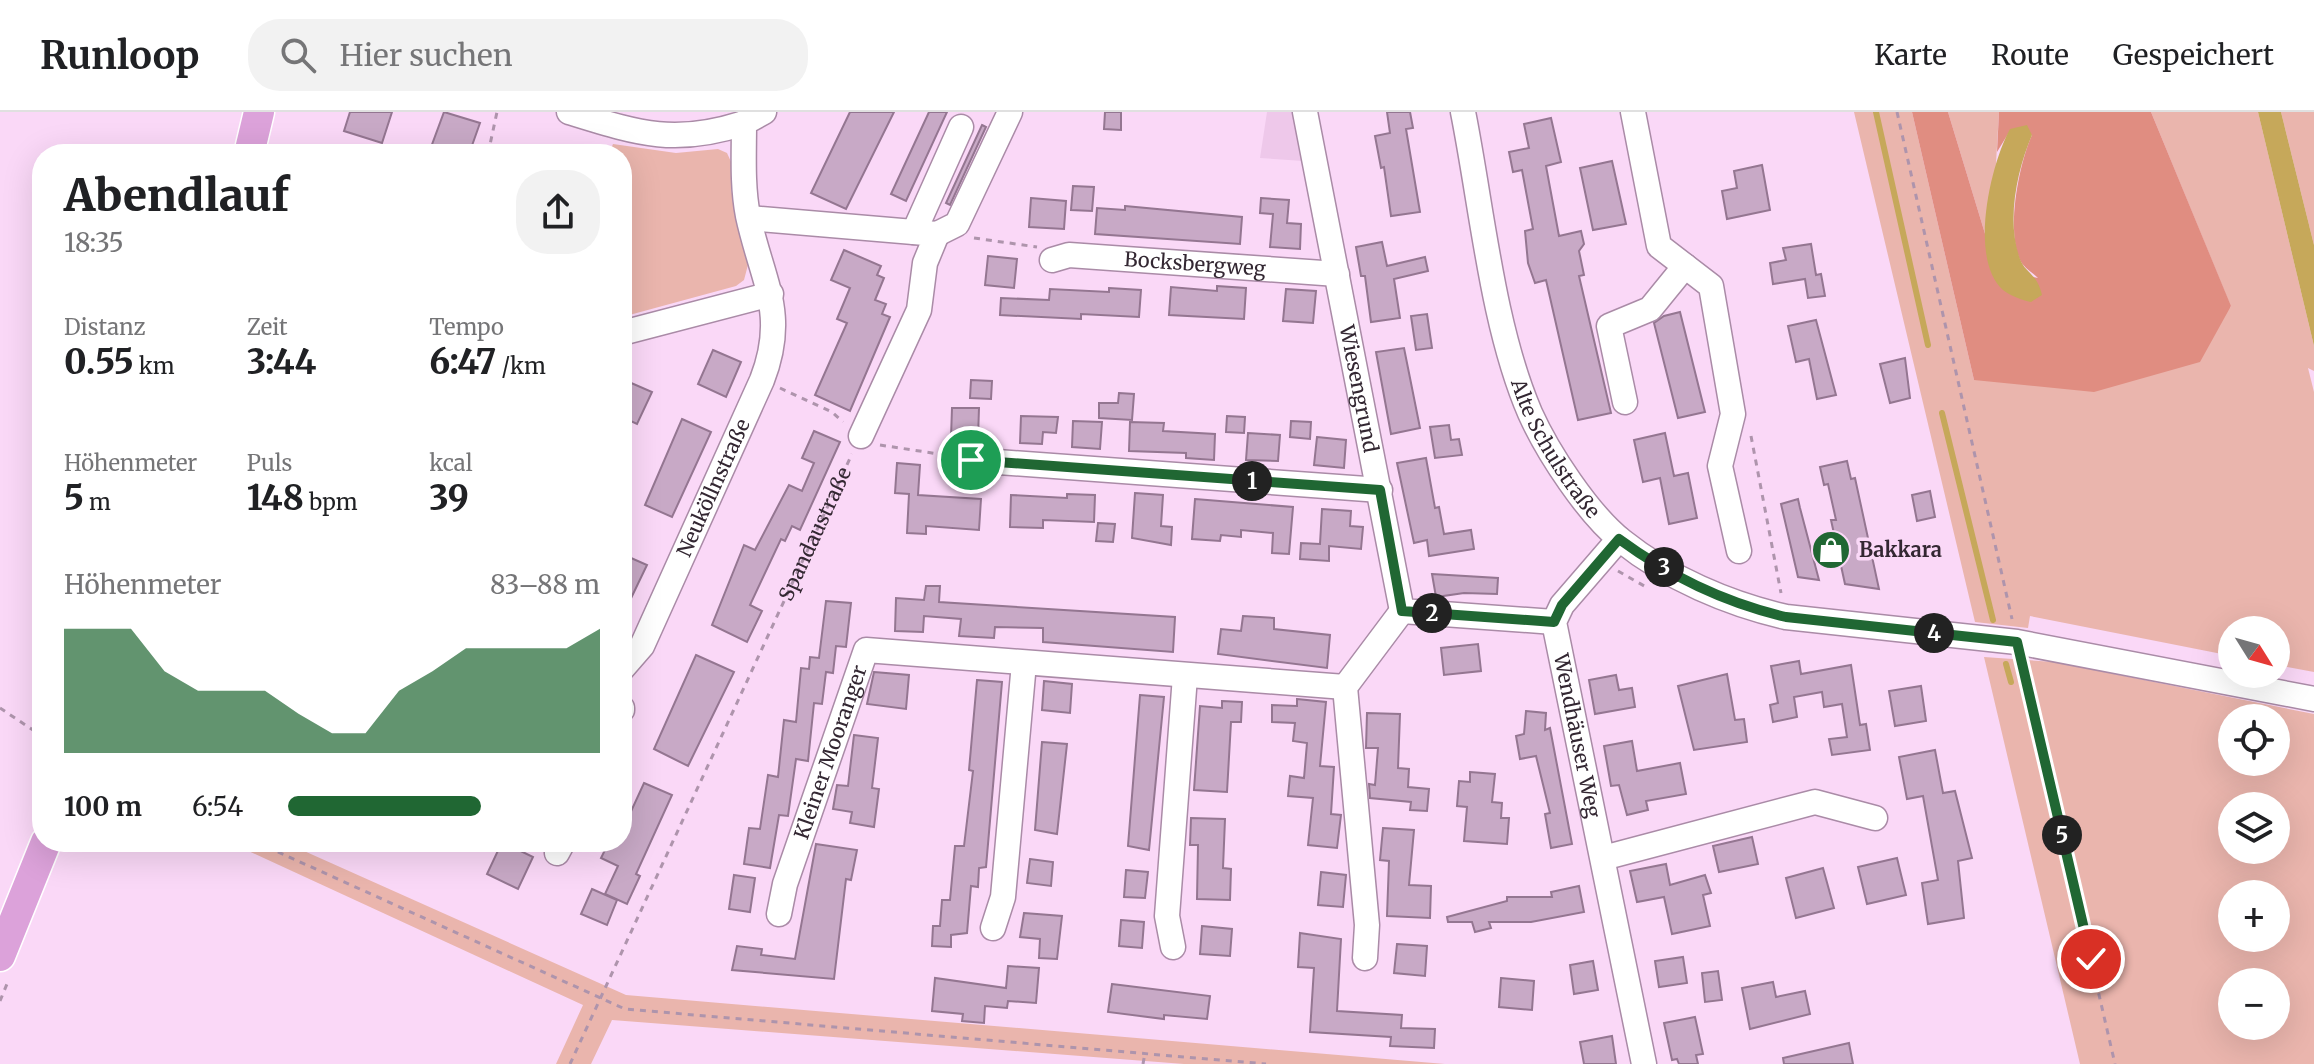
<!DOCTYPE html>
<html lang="de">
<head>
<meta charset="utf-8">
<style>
  :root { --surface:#fff; --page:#f2f2f2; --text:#202124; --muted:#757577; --line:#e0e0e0; --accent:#206733 }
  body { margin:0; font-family:Merriweather,serif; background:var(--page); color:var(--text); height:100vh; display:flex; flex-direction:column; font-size:30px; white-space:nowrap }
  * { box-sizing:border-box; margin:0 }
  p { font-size:26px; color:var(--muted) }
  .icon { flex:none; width:44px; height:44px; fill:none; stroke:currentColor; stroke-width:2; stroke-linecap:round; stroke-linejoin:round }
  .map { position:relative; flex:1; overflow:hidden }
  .sheet { position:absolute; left:32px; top:32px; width:600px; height:708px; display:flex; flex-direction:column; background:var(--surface); border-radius:32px; box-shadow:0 8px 32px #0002 }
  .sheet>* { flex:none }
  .needle { width:52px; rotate:127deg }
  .tools { position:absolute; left:2218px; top:504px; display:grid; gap:16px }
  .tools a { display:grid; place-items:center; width:72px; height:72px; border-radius:50%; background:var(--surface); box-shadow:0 8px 32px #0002; font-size:40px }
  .pin { position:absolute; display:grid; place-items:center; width:68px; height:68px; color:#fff; margin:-34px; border:4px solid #fff; border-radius:50%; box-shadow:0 2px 8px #0007 }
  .km { position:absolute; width:40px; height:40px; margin:-20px; border-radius:50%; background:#222; color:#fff; font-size:22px; line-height:40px; text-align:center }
  .round { display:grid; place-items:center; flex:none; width:84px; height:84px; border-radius:32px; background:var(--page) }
  .head { display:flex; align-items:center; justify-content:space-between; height:136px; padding:0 32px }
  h1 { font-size:44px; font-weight:800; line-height:60px }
  .figures { display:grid; grid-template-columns:repeat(3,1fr); gap:12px; height:136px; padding:8px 32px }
  .figures div { display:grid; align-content:center }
  .figures b { font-size:34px; font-weight:800 }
  .figures small { font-size:22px; font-weight:400 }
  .figures p { font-size:22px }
  .chart { height:224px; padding:16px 32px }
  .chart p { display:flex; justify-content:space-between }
  .chart svg { width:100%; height:144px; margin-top:8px; fill:var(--accent); opacity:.7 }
  ul { padding:0 32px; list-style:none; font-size:26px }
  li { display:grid; grid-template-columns:128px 96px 1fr; align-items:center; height:60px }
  li i { height:20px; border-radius:10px; background:var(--accent) }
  header { display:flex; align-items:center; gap:48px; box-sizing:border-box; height:112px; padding:0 40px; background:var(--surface); border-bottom:2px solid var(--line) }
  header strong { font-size:38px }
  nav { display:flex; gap:44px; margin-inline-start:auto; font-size:28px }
  .search { width:560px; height:72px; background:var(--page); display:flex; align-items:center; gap:20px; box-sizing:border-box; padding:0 28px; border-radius:32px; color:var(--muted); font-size:30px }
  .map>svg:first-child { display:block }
  .built { fill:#eec8ea }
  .green { fill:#eab5ad; fill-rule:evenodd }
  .forest { fill:#e08d81 }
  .water { fill:#c6a85a }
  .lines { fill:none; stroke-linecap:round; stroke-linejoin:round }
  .stream { stroke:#c6a85a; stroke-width:6 }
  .building { fill:#c8a9c6; stroke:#947691; stroke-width:2 }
  .minor-casing { stroke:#aa8ba7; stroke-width:27 }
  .major-casing { stroke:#fff; stroke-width:33 }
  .path { stroke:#ae94ac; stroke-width:3; stroke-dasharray:6 6; stroke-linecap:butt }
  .minor { stroke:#fff; stroke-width:24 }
  .major { stroke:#dca2da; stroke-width:30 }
  .route-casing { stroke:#fff; stroke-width:16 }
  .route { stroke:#206733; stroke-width:10 }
  .labels { text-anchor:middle; stroke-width:7; stroke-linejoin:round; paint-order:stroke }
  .street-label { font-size:20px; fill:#332732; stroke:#fad8f7 }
  .poi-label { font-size:20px; font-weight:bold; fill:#332732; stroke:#fad8f7; text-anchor:start }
</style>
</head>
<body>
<header>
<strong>Runloop</strong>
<div class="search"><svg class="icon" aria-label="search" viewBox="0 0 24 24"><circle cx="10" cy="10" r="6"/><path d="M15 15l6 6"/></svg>Hier suchen</div>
<nav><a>Karte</a><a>Route</a><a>Gespeichert</a></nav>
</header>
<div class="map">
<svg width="2314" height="952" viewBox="0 0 2314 952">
  <rect width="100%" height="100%" fill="#fad8f7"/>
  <!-- built -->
  <polygon class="built" points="1267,0 1295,0 1303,49 1260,46"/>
  <!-- green -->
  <g class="green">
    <polygon points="1854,0 1912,0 1974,268 2231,195 2151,0 2258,0 2314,234 2314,259 2308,256 2314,280 2314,560 2276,553 2276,518 2232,518 2232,544 2030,504 2028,516 1975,510"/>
    <polygon points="1948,0 1999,0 1990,155 1986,125"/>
    <polygon points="2281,0 2314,0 2314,133"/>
    <polygon points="613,32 676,41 718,37 727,41 732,52 731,76 737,111 749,149 744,168 736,174 622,205 622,42 609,42"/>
    <path d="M1984,545L2054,550L2314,602V952H2080ZM2276,606V650H2232V606ZM2276,694V738H2232V694ZM2276,782V826H2232V782ZM2276,870V914H2232V870Z"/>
    <polygon points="229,730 284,730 626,883 1445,952 1184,952 612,908 591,952 556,952 583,893"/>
  </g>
  <!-- forest -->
  <path class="forest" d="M1912,0H1948L1986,125L1990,155L2038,166C2033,161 2023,155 2020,148C2006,118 2019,52 2032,23L2011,17L1997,40L1999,0H2151L2231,194L2200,250L2094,280L1974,268Z"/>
  <!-- water -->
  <g class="water">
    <polygon points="2258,0 2281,0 2314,133 2314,234"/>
    <path d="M2027,13L2032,23C2017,58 2006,109 2020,147C2025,161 2037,161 2042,183L2031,190C2022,188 2011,184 2003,178C1968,147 1991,51 2010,17Z"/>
  </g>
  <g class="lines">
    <!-- stream -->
    <g class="stream">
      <polyline points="1876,0 1928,233"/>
      <polyline points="1942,301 1993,508"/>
      <polyline points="2006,552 2011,570"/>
    </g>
  </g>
  <!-- building -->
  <g class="building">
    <polygon points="350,0 392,0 382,31 344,19"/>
    <polygon points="444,0 480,11 469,42 442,42 430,38"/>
    <polygon points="850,0 894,0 846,97 811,81"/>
    <polygon points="929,0 947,0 906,89 891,82"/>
    <polygon points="1105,0 1121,0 1121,18 1104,17"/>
    <polygon points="1387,0 1410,0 1413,16 1406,17 1420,100 1391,104 1384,55 1381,56 1375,24 1390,21"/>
    <polygon points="1551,6 1561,50 1546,54 1559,124 1581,119 1584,132 1579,139 1584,163 1579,164 1611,301 1578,308 1546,168 1535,171 1528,151 1525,119 1533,117 1522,58 1513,60 1509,40 1529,36 1524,12"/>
    <polygon points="982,13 986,15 950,93 946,91"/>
    <polygon points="1612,49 1626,112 1593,118 1580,56"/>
    <polygon points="1762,53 1770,98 1727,107 1722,79 1737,76 1734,59"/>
    <polygon points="1073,74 1094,75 1092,99 1071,98"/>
    <polygon points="1031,86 1066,89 1064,117 1029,115"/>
    <polygon points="1261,86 1289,88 1287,111 1301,112 1300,137 1270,135 1273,102 1260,101"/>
    <polygon points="1125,94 1242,105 1240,132 1095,122 1097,96 1125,98"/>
    <polygon points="1382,130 1387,154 1425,145 1428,159 1394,167 1400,206 1371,210 1365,164 1361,164 1356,135"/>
    <polygon points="1811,132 1816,163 1821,162 1825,184 1808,186 1805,167 1773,172 1770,151 1786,148 1783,136"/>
    <polygon points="844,138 881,154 877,163 884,166 875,188 886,192 882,202 890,205 850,299 815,283 847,211 837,207 850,176 831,168"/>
    <polygon points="988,144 1017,147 1014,176 985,173"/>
    <polygon points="1217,174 1246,176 1244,207 1169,203 1171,175 1217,179"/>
    <polygon points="1109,176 1141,178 1139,205 1081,202 1081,207 1000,203 1001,186 1049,188 1050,177 1109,180"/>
    <polygon points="1286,177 1316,179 1313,211 1283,209"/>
    <polygon points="1680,200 1705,300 1678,306 1654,211 1664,204"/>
    <polygon points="1427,202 1432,236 1416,238 1411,204"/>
    <polygon points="1816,208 1836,283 1817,287 1809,247 1796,250 1788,214"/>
    <polygon points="1404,236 1420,316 1391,322 1376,240"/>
    <polygon points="713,238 741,250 726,285 698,272"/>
    <polygon points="1905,246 1910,286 1890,291 1880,252"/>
    <polygon points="622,267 652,280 637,312 622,305"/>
    <polygon points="971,268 992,269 991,287 970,286"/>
    <polygon points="1119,281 1134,282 1132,308 1099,306 1099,291 1118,291"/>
    <polygon points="952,296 979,296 978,326 951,326"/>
    <polygon points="1021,304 1058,305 1056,321 1043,320 1042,332 1020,331"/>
    <polygon points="1227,304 1245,305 1244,321 1226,320"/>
    <polygon points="682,307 711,320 672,405 645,393"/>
    <polygon points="1073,309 1102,310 1100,337 1072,335"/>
    <polygon points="1291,309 1311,310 1310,327 1290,325"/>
    <polygon points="1130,310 1164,311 1163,319 1215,322 1214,348 1186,346 1186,341 1129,339"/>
    <polygon points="1449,313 1451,328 1459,327 1462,343 1435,346 1430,315"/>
    <polygon points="814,319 840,330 800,418 792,414 785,429 781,427 750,493 762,499 747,530 712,513 744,433 755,438 789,373 802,379 814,351 802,346"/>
    <polygon points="1248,321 1280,323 1278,349 1246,348"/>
    <polygon points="1665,321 1674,364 1688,361 1697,406 1669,412 1660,366 1643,370 1634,328"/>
    <polygon points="1317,325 1346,328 1344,356 1314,353"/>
    <polygon points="1426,346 1435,396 1439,395 1444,422 1471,418 1474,437 1429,444 1427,428 1414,431 1397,351"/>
    <polygon points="1847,349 1851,367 1855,366 1879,477 1845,472 1831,408 1836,408 1828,372 1824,373 1820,355"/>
    <polygon points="897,351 920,353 918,383 981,387 979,418 926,414 926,422 907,421 909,382 895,381"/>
    <polygon points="1930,379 1935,405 1917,409 1912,383"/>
    <polygon points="1135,381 1163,383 1161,414 1172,415 1171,433 1132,426"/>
    <polygon points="1067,382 1095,383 1094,410 1043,408 1043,416 1010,415 1011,383 1067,386"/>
    <polygon points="1195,387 1293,395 1289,442 1272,441 1273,421 1241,418 1241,425 1221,423 1220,429 1192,427"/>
    <polygon points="1798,387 1800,396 1819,468 1798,465 1781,392"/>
    <polygon points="1322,397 1351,399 1350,414 1363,415 1361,437 1329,434 1329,449 1300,447 1301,431 1320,432"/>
    <polygon points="1098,411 1115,412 1113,430 1096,429"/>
    <polygon points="622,442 647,453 622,505"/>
    <polygon points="1432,462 1498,466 1497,482 1464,481 1436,485"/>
    <polygon points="926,474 940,474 939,490 1175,505 1173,540 1043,530 1043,516 995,515 994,526 959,524 961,507 924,504 923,520 895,519 896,486 924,488"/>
    <polygon points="826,489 851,491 846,535 836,534 833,561 826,560 822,592 814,591 808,649 796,647 788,704 779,703 770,756 744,752 749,716 760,717 768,663 778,665 784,608 796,610 801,556 809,557 810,545 819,546"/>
    <polygon points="1243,504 1274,506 1274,517 1330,523 1327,556 1218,542 1221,517 1241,519"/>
    <polygon points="1478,532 1481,559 1444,563 1441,536"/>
    <polygon points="696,543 734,560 688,654 654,637"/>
    <polygon points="1799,549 1801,562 1851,553 1860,613 1866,612 1870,638 1832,643 1829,627 1847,625 1842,592 1824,595 1822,580 1794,585 1797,605 1773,610 1770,593 1778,591 1771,554"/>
    <polygon points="874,560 909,563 906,597 867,592"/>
    <polygon points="1727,562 1735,608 1744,607 1747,630 1694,638 1678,574"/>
    <polygon points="1616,563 1619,578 1632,576 1635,595 1595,602 1589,568"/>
    <polygon points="977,568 1002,570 986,755 979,756 978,775 971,774 967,821 951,823 951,835 932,834 933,814 940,814 942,788 950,788 955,734 964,734 973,659 969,658"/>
    <polygon points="1044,569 1072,572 1070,601 1042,598"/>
    <polygon points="1921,574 1926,609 1895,614 1889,579"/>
    <polygon points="1140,583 1164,585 1149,738 1128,734"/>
    <polygon points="1297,587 1326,590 1320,654 1334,655 1331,702 1341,703 1337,736 1308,733 1313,686 1288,684 1290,664 1304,666 1307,631 1293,629 1295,611 1272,610 1272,593 1297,594"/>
    <polygon points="1222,589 1242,590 1241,610 1231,610 1227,680 1194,678 1200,594 1222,596"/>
    <polygon points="1526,599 1546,601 1545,618 1550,616 1572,732 1551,736 1545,702 1550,701 1536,644 1520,647 1516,624 1524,622"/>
    <polygon points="1367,601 1400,602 1398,656 1409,657 1408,675 1429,677 1427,699 1410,698 1411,690 1370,686 1369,672 1375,673 1378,636 1366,636"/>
    <polygon points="854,623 878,626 872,676 879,677 874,715 850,711 852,700 833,697 837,673 848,674"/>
    <polygon points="1632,629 1637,659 1680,651 1686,682 1646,689 1648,698 1627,703 1619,673 1611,674 1604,634"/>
    <polygon points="1042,630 1067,632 1057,722 1035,718"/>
    <polygon points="1935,638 1943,681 1955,679 1972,746 1958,749 1964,806 1928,812 1922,771 1938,768 1923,684 1907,687 1899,645"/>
    <polygon points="1470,660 1495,662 1492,690 1502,691 1501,706 1509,706 1507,732 1464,729 1467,695 1457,694 1459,669 1470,670"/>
    <polygon points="644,671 672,683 636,762 640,764 627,792 605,782 618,754 601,746 609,730 622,730 622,719"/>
    <polygon points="1191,706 1225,707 1223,756 1231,757 1230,788 1197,787 1198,733 1190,733"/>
    <polygon points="1383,716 1414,718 1409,773 1431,774 1430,806 1387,804 1389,749 1380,748"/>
    <polygon points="1752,725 1758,752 1719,760 1713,734"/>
    <polygon points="502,730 533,745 518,777 487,762"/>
    <polygon points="816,732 857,738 851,768 846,767 834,867 732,858 737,834 762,837 761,843 795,847"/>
    <polygon points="1897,746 1906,783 1867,792 1858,755"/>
    <polygon points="1030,747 1053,750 1051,774 1027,771"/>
    <polygon points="1666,752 1670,773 1705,763 1711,781 1703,783 1710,814 1672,822 1664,785 1637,790 1630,759"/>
    <polygon points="1823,756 1834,796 1796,806 1786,766"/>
    <polygon points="1126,758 1148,760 1145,786 1124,785"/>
    <polygon points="1321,760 1346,763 1343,795 1318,793"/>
    <polygon points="734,763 755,766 750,800 729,797"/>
    <polygon points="1579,774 1584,800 1531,810 1489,810 1491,816 1475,820 1472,810 1448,810 1447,805 1507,789 1507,785 1552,785 1551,780"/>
    <polygon points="592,777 617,788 607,813 581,802"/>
    <polygon points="1024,801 1062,804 1057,847 1039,846 1040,827 1020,825"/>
    <polygon points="1121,808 1144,810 1142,836 1119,834"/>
    <polygon points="1202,814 1232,817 1230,844 1200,842"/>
    <polygon points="1300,821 1341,827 1337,899 1402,903 1401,916 1435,917 1434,936 1390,934 1391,925 1310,920 1314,856 1298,855"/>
    <polygon points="1397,832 1427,834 1425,864 1394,861"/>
    <polygon points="1683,845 1687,871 1659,875 1655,849"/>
    <polygon points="1593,849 1598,878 1574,882 1570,853"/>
    <polygon points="1008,854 1039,856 1036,891 1008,889 1007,896 985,894 984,911 962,909 963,902 932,899 935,866 1006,876"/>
    <polygon points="1718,859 1722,888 1705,890 1702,861"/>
    <polygon points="1501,866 1534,869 1532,898 1499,895"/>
    <polygon points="1773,870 1776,885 1805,879 1810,902 1750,917 1742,876"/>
    <polygon points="1112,872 1210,884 1207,907 1164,903 1164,907 1108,900"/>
    <polygon points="1695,905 1703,942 1696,943 1698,952 1679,952 1677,947 1672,948 1664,911"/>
    <polygon points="1612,924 1616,952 1584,952 1580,930"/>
    <polygon points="1849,931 1853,952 1784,952 1783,946"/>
  </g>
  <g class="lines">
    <defs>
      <g id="minor">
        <path d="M569,0C637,21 674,34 744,11"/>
        <path id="s2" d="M1305,0L1402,499L1554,510"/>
        <path id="s3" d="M1463,0C1482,95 1492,213 1530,301C1548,341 1588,402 1622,429C1668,466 1729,492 1786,505L2017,530L2314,587"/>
        <polyline points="1633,0 1659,134 1711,174 1733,302 1720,354 1739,439"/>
        <polyline points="749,106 937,122 925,151 919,198 861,324"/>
        <polyline points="914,120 961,15"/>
        <polyline points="937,122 957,112 1010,0"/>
        <path id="s4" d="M1052,148L1069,143L1337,162"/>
        <polyline points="622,221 771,182"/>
        <polyline points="1625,290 1609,214 1650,197 1685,154"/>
        <polyline points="955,354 971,348 1380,378"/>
        <path id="s5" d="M1619,427L1562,493L1554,510L1644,952"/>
        <path id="s6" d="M622,557L642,534L762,268C788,201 762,169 748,104C742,73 744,42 744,11L764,0"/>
        <polyline points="622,596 622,598"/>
        <polyline points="557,741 563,730"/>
        <polyline points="1603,746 1815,690 1875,706"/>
        <path id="s7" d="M779,802L785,772L866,538L1345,575"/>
        <polyline points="993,816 1003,785 1024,551"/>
        <polyline points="1173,835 1167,804 1185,564"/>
        <polyline points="1365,846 1367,813 1345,575 1402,499"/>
      </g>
      <g id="major">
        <polyline points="249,42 259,0"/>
        <polyline points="0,844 46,730"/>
      </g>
    </defs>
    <!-- minor casing -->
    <use href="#minor" class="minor-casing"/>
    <!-- major casing -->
    <use href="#major" class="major-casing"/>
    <!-- path -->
    <g class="path">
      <polyline points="1897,0 2012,507"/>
      <polyline points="488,42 497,0"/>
      <polyline points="603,42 607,33"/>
      <polyline points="974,126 1037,135"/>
      <polyline points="780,276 832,300 843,310"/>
      <polyline points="1751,324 1781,481"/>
      <polyline points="880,333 939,342"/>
      <polyline points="1618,459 1646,475 1648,472"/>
      <polyline points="2023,554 2115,952"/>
      <polyline points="0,596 42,624"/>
      <polyline points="36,709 42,694"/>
      <polyline points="256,730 625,897 1266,952"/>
      <polyline points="0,889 9,867"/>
      <path id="s1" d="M570,952L852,342"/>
      <polyline points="1143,952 1145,941"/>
    </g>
    <!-- minor -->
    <use href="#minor" class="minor"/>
    <!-- major -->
    <use href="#major" class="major"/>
  </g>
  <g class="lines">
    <defs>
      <path id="route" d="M971,348L1380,378L1402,499L1554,510L1562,493L1619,427C1668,463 1726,491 1786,505L2017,530L2091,847"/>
    </defs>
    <!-- route casing -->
    <use href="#route" class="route-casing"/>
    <!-- route -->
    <use href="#route" class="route"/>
  </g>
  <!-- icons -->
  <defs>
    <symbol id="shop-disc" viewBox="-11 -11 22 22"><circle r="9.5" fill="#206733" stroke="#fad8f7"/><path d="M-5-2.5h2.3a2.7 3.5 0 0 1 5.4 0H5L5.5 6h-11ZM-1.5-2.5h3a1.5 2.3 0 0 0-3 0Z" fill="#fff"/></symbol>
  </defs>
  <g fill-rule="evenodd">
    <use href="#shop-disc" x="1809" y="416" width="44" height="44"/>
  </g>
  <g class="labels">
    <!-- street labels -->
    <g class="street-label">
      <text dy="7" stroke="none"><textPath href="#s4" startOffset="144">Bocksbergweg</textPath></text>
      <text dy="7" stroke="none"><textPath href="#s2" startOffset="282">Wiesengrund</textPath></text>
      <text dy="7" stroke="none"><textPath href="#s3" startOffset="352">Alte Schulstraße</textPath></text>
      <text dy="7" stroke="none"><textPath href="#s6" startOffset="204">Neuköllnstraße</textPath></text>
      <text dy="7" stroke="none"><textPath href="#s1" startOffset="584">Spandaustraße</textPath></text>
      <text dy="7" stroke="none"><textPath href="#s5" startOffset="222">Wendhäuser Weg</textPath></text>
      <text dy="7" stroke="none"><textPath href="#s7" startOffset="170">Kleiner Mooranger</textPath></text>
    </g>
    <!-- poi labels -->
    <g class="poi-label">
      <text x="1859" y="445">Bakkara</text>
    </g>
  </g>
</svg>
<div class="tools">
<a><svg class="needle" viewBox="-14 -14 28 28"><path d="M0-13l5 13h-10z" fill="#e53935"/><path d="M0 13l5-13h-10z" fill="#757577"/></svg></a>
<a><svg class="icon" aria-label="locate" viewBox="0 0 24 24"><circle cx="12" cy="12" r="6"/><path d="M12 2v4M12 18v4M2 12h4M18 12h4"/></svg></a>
<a><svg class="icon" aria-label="layers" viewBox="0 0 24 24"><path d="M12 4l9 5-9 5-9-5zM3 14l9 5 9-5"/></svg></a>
<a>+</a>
<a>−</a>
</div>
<div class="pin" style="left:971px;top:348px;background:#1e9e55"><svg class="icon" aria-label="arrive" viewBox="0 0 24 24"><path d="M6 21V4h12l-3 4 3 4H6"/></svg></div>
<div class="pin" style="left:2091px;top:847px;background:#d93025"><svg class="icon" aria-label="check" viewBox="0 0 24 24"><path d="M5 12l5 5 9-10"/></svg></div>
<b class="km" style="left:1252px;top:369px">1</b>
<b class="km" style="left:1432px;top:501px">2</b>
<b class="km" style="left:1664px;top:455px">3</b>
<b class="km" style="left:1934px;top:521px">4</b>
<b class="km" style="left:2062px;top:723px">5</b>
<section class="sheet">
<div class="head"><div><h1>Abendlauf</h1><p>18:35</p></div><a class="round"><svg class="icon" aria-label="share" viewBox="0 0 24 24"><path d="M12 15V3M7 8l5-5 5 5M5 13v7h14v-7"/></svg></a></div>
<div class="figures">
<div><p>Distanz</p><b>0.55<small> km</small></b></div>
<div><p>Zeit</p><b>3:44</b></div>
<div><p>Tempo</p><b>6:47<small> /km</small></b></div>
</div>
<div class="figures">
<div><p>Höhenmeter</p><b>5<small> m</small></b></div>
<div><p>Puls</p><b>148<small> bpm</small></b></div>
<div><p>kcal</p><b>39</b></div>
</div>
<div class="chart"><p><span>Höhenmeter</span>83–88 m</p>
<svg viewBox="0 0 160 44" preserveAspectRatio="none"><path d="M0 44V6L10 6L20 6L30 19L40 25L50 25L60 25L70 32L80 38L90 38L100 25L110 19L120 12L130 12L140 12L150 12L160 6V44z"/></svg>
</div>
<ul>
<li><b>100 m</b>6:54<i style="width:62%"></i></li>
</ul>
</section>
</div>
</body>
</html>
